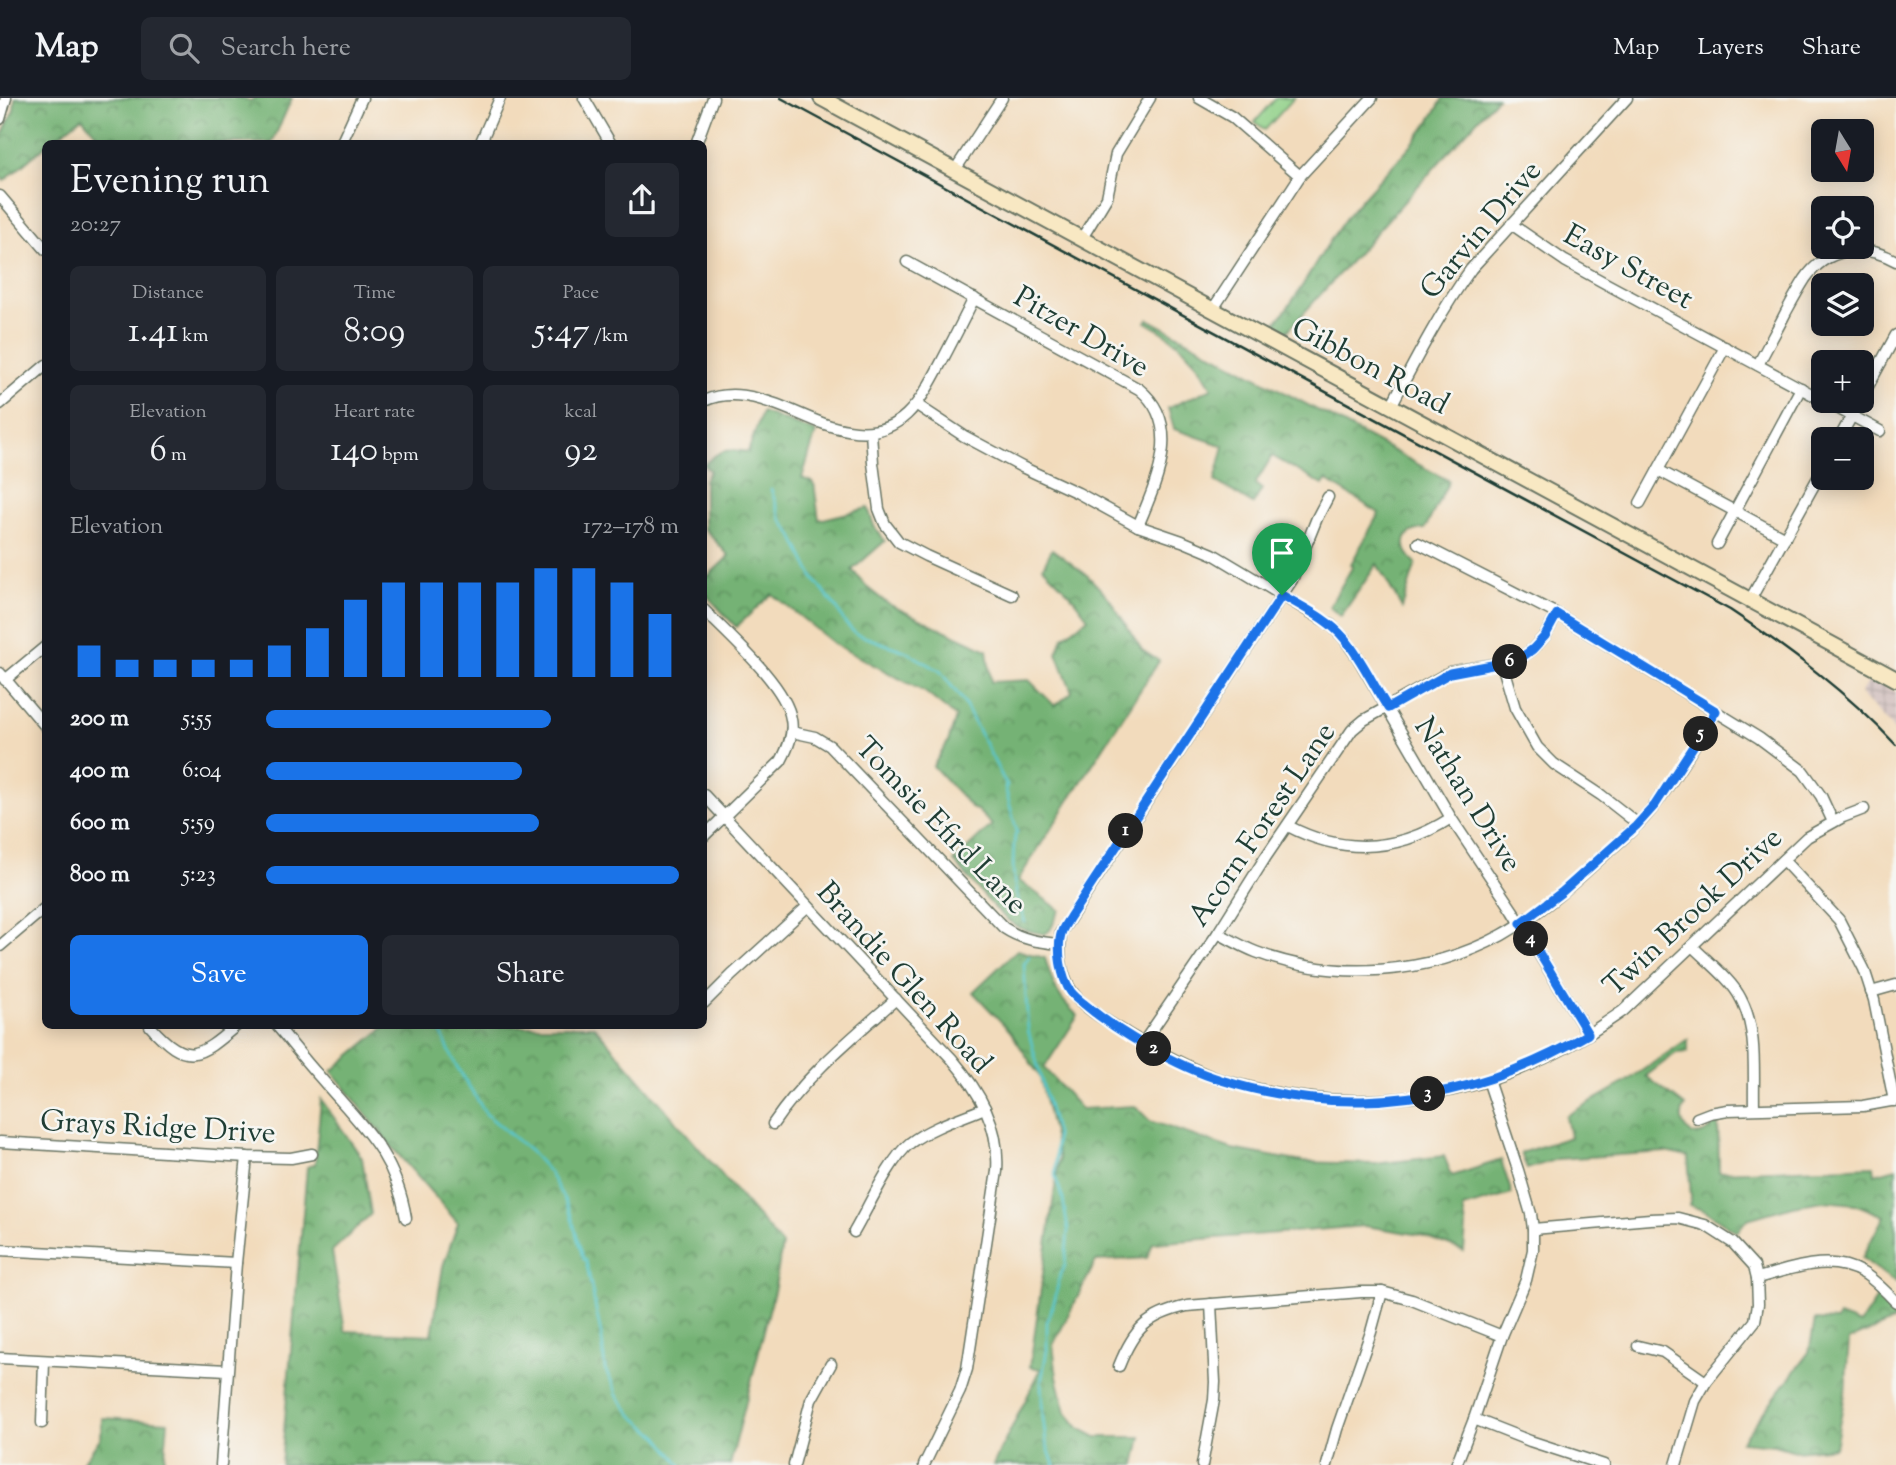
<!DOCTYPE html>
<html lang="en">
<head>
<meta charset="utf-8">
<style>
  :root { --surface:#171b24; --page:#242831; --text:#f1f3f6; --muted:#9ea1a6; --line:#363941; --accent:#1a73e8 }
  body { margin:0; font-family:"Sorts Mill Goudy",serif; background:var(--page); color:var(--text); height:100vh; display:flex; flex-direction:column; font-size:26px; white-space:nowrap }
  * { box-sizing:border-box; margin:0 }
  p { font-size:23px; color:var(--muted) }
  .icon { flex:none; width:38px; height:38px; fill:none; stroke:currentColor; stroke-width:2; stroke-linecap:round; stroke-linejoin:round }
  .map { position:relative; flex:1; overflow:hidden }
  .side { position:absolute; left:42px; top:42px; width:665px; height:889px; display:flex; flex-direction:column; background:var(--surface); border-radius:10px; box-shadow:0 4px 18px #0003 }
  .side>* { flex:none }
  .needle { width:46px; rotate:169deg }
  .controls { position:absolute; left:1811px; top:21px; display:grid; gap:14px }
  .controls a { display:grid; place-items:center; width:63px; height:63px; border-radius:10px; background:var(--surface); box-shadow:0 4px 18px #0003; font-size:35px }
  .pin { position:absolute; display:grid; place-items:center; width:60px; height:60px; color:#fff; margin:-72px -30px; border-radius:50% 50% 50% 0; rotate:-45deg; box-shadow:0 0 7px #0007 }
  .pin .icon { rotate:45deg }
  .km { position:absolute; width:35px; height:35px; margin:-18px; border-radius:50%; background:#222; color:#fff; font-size:19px; line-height:35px; text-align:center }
  .round { display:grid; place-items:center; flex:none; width:74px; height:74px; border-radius:10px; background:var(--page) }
  .overview { display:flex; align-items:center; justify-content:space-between; height:119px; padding:0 28px }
  h1 { font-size:38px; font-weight:600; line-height:52px }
  .stats { display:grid; grid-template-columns:repeat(3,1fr); gap:10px; height:119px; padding:7px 28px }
  .stats div { display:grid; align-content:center; border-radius:10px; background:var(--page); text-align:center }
  .stats b { font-size:35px; font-weight:600 }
  .stats small { font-size:19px; font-weight:400 }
  .stats p { font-size:19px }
  .chart { height:196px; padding:14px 28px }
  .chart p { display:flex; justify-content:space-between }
  .chart svg { width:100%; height:126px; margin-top:7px; stroke:var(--accent); stroke-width:6 }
  .primary-button { display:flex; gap:14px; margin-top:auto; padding:14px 28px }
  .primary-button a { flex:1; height:80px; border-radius:10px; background:var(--accent); color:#fff; font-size:28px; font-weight:600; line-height:80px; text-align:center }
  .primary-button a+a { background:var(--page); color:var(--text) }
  ul { padding:0 28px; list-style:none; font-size:23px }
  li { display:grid; grid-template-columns:112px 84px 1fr; align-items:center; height:52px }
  li i { height:18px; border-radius:9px; background:var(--accent) }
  header { display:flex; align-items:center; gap:42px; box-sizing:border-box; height:98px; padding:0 35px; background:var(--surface); border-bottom:2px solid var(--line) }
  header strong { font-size:33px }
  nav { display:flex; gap:38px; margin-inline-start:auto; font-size:24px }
  .search { width:490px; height:63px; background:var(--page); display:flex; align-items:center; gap:18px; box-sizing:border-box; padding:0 24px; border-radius:10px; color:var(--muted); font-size:26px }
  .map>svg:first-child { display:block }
  .industrial { fill:url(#industrial-grid) }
  .forest { fill:url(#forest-crowns); stroke:#4a7854; stroke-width:2 }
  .park { fill:#90d087; stroke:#58865e; stroke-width:2 }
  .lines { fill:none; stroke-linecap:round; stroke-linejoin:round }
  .stream { stroke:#59c7cd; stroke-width:2.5 }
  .street-casing { stroke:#697464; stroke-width:13 }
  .secondary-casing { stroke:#697464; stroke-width:18 }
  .street { stroke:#fff; stroke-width:10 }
  .secondary { stroke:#f8e8c3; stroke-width:14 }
  .rail { stroke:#1f3d34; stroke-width:2.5 }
  .route-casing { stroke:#fff; stroke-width:14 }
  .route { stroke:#1a73e8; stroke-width:9 }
  .labels { text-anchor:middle; stroke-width:5; stroke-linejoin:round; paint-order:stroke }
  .street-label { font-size:30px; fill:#1f3d34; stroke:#f6f6f2 }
</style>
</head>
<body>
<header>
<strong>Map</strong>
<div class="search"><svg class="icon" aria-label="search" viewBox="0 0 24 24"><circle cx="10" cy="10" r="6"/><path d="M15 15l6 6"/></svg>Search here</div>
<nav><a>Map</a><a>Layers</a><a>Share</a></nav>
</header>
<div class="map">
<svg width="1896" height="1367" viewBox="0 0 1896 1367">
  <defs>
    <pattern id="industrial-grid" width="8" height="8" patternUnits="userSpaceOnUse" patternTransform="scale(1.75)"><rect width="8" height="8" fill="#d1bfbd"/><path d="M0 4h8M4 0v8" fill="none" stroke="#a99c9a"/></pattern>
    <pattern id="forest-crowns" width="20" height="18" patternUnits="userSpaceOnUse" patternTransform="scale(1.75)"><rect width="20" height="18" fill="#74b274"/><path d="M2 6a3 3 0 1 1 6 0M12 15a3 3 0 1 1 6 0" fill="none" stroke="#5f9260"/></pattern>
  </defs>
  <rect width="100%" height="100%" fill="#f6f6f2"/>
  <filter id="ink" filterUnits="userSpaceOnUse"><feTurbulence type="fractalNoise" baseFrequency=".0143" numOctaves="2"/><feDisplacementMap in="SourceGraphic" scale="14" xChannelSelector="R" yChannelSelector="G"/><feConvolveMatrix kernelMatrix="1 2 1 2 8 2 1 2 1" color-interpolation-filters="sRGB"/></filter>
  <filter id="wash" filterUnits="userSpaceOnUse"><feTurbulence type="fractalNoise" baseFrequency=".00686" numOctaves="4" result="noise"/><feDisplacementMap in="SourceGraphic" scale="28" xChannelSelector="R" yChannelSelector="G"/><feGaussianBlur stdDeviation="1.57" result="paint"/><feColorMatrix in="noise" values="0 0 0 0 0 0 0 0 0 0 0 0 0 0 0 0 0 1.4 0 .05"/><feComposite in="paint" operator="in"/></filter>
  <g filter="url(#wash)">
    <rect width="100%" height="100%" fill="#f2dbbc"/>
    <!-- industrial -->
    <polygon class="industrial" points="1872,579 1896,594 1896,634 1860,595"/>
    <!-- forest -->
    <g class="forest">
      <polygon points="15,0 242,0 249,3 257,0 292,0 272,45 104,45 82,19 49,45 46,46 45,48 4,83 0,78 0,42 14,12"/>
      <path d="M1443,0H1497L1285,236L1273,228C1301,196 1319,156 1345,121C1376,80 1420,47 1443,0Z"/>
      <path d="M1148,221L1449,383L1425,431C1401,432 1399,451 1416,465L1402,510L1377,466L1341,518L1329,509L1353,468L1351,466L1379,415L1326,382L1323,387L1272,358L1255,386L1262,391L1253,406L1215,383L1224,348L1174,331L1168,310L1212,290C1195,258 1178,242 1146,224Z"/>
      <path d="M762,314L816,334L802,380L814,385L819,422L868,410L874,428L885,443L852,472L869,491L888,506L987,552L991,584L1029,582L1055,608L1072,594L1057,555L1063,539L1088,520L1069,495L1043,469L1052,451L1088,478L1109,500L1142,552L1159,563L1018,782L1060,812L1050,832L1045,836C1035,834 1026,833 1018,829C998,818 970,781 954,763L992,727L977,712L973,711L933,668L948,644L956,619L925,594L836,547L772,496L736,529L704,494V482L729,458L704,430V382L710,373L704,367C719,351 726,351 748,354Z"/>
      <path d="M1017,852L1045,860C1053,887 1056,898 1078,918L1044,970L1081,1011L1135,1008L1150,1023L1232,1051L1303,1064L1374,1066L1444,1058L1452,1078L1501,1062L1512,1096L1463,1110L1466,1128L1464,1153L1421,1137L1365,1128L1153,1145L1147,1160L1096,1163L1053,1247L1057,1279L1066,1314L1079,1330L1096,1339H1141L1135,1367H993L1041,1271L1030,1269L1059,1061L1040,979L1010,933L973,894Z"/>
      <polygon points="386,928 594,928 782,1147 775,1189 730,1367 281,1367 307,1069 315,1066 321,1001 362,1060 371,1116 332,1153 345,1233 432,1237 443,1168 458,1125 392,1049 332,973"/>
      <path d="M1688,941V954L1676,955L1646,978L1685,1008C1672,1031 1702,1052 1718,1020L1719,1074L1874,1068L1875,1076L1896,1070V1185L1862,1160L1884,1118L1855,1106L1823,1103L1793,1108L1747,1121L1737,1134L1705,1113L1689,1107L1691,1099L1688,1059L1665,1054L1557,1061L1527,1071L1521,1055L1570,1039L1566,1018L1627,983Z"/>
      <polygon points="1878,1199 1886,1205 1896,1222 1849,1242 1845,1296 1835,1349 1795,1353 1775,1347 1741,1344 1809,1254 1815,1222 1836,1223 1839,1218 1860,1226"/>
      <polygon points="102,1320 168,1324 164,1367 80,1367 88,1358 101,1339"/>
    </g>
    <!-- park -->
    <polygon class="park" points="1276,0 1294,0 1265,32 1255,24"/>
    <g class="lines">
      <!-- stream -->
      <g class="stream">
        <path d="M771,391L781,421L792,436L814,481L838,512L845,525L856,536L905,553L940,573L963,603L1007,688L1005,689L1017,734L1015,737C1011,770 1013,793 1025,824"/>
        <polyline points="1029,859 1024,866 1028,932 1056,1036 1055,1078 1063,1101 1068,1132 1065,1167 1060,1176 1055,1201 1047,1224 1047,1252 1041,1285 1043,1320 1046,1344 1054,1367"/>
        <polyline points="438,928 456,967 486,1016 530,1053 549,1074 564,1101 571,1117 583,1160 586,1163 602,1241 605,1271 616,1293 616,1296 633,1318 659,1339 681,1367"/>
      </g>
    </g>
  </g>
  <g filter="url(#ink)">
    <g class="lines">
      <defs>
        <g id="street">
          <polyline points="584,0 611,46"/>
          <polyline points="1199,0 1232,19 1300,78"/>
          <polyline points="0,21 6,0"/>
          <polyline points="341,46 362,0"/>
          <polyline points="480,46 500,0"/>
          <polyline points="696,46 713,0"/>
          <polyline points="955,72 1002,0"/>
          <polyline points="0,98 46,152"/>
          <polyline points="1511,126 1565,163 1605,185 1880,333"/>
          <polyline points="1082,140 1107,99 1116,56 1150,0"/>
          <path d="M907,164L1139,291C1184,327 1156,385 1138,428"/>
          <polyline points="1213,211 1300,78 1372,0"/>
          <path d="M1758,267C1767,249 1777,232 1786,214C1792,203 1798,192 1805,181C1827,149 1864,145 1896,163"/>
          <polyline points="1862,299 1896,237"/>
          <path d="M704,303C726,293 749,297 772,305C797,313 821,328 848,332C901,342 921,303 942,263C953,242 964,221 974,200"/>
          <polyline points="0,306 46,267"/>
          <polyline points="917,307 964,338 1022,369 1078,395 1138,428 1182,443 1213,456 1330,526 1344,540 1358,560 1451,720 1513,813 1588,936"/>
          <path d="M1391,308C1416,261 1440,214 1471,171L1627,0"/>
          <polyline points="871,334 873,365 879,411 885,426 899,444 926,458 1012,497"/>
          <polyline points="1839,341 1860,303"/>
          <polyline points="1658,372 1785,440"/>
          <path d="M1328,399L1317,420L1292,482L1061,834C1054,894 1082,908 1128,936C1157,953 1186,969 1218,981C1230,985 1242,987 1254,990C1350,1014 1456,1003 1545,960C1573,947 1598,930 1623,913L1807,739L1843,719L1864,711"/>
          <polyline points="1640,405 1725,249"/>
          <polyline points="1418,445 1557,516 1759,640 1803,673 1821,698 1833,724"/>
          <polyline points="1717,446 1801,290"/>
          <polyline points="1750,502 1824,369"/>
          <path d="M704,512C728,537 786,587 791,621C794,636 788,650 781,663L704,738"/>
          <polyline points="1502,566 1515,610 1537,649 1554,666 1601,697 1638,726"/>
          <polyline points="0,575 46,629"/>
          <polyline points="5,582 46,548"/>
          <path d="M792,634L815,639L830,648L1004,830C1022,842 1039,844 1060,846"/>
          <path d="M704,697L952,961C980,994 1000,1028 997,1073L967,1271L960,1293L924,1367"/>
          <path d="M1288,728C1343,757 1398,754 1451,720"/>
          <polyline points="1783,762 1839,822 1864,871 1874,902 1894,1003"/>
          <path d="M1218,835C1231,842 1243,849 1256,854C1335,884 1429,877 1502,837C1534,819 1564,794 1591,769C1613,749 1637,730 1655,707C1677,677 1696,644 1716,613"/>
          <polyline points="0,848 46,809"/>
          <path d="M1692,848C1707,863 1732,882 1741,901C1758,933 1753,975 1754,1010"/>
          <polyline points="1871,894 1896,887"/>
          <polyline points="704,905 732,877 808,808"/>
          <path d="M150,928C187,969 198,960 236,928"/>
          <path d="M277,928C291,944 304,962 319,978C360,1026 395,1054 406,1120"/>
          <polyline points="1143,945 1218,835 1265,760 1352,632 1364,622 1450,574 1518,562 1533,551 1545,538 1557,516"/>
          <polyline points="1697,1020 1710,1015 1728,1012 1863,1008 1896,1002"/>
          <path d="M773,1026C806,977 852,940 896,901"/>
          <polyline points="0,1044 247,1059 291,1060 312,1056"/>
          <polyline points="1533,1131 1650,1121 1678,1120 1705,1127 1733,1145 1754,1168 1757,1180 1758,1206 1755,1223 1706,1284 1695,1303 1676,1367"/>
          <path d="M854,1134C868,1110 890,1061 910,1045C931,1029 961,1020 985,1010"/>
          <polyline points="0,1152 236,1165"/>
          <path d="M1757,1180C1792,1171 1829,1155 1863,1175C1875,1182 1886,1194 1896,1204"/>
          <polyline points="1638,1248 1663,1254 1706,1284"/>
          <polyline points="0,1260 227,1272"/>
          <path d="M1119,1268C1134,1230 1148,1217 1187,1208L1361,1194H1382L1412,1202L1502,1238"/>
          <polyline points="1474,1321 1530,1343 1604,1367"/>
          <polyline points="42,1325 44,1263"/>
          <polyline points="221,1367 236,1165 247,1059"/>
          <polyline points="794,1367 811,1302 831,1266"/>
          <polyline points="1202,1367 1214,1302 1215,1284 1211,1206"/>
          <polyline points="1327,1367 1337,1331 1371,1234 1382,1194"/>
          <polyline points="1456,1367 1474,1321 1502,1238 1526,1182 1533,1152 1533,1131 1531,1116 1518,1072 1488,982"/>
        </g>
        <polyline id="secondary" points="821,0 1896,581"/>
      </defs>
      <!-- street casing -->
      <use href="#street" class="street-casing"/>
      <!-- secondary casing -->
      <use href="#secondary" class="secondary-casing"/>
      <!-- street -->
      <use href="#street" class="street"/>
      <!-- secondary -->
      <use href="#secondary" class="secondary"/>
      <!-- rail -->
      <path class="rail" d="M781,0L1730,512C1790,552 1847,594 1896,647"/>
    </g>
  </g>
  <g class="lines" filter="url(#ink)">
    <defs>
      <path id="route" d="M1282,497C1304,510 1328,521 1344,540C1362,561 1373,587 1388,610L1450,575L1518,562L1533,551L1545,538L1557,516L1716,613L1655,707L1636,728L1562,794L1521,825L1588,936C1518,977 1444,1001 1362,1003C1315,1004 1266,996 1221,982C1178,969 1117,934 1083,905C1079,902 1074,898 1071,894C1061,881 1056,849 1062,833C1064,828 1067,824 1070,819Z"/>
    </defs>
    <!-- route casing -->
    <use href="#route" class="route-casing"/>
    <!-- route -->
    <use href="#route" class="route"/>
  </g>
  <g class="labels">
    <!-- street labels -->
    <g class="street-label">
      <text transform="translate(1480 131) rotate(-50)" y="10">Garvin Drive</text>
      <text transform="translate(1629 168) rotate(29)" y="10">Easy Street</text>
      <text transform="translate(1082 233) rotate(30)" y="10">Pitzer Drive</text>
      <text transform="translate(1371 267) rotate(28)" y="10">Gibbon Road</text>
      <text transform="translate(1469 696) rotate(58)" y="10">Nathan Drive</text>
      <text transform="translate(1261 726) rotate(-56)" y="10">Acorn Forest Lane</text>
      <text transform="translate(942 727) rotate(46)" y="10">Tomsie Efird Lane</text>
      <text transform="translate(1692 813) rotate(-43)" y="10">Twin Brook Drive</text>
      <text transform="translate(905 879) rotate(48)" y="10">Brandie Glen Road</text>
      <text transform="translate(158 1028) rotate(3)" y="10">Grays Ridge Drive</text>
    </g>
  </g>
</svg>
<div class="controls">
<a><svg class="needle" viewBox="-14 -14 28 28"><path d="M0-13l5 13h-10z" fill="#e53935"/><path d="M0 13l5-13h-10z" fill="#9ea1a6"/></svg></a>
<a><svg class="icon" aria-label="locate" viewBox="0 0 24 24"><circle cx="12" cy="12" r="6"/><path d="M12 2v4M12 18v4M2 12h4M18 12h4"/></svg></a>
<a><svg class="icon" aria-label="layers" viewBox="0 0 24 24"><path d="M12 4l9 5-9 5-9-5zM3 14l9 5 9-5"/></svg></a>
<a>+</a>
<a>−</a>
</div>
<div class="pin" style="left:1282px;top:497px;background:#1e9e55"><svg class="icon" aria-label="arrive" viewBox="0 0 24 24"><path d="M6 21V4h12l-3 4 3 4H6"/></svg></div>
<b class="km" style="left:1126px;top:733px">1</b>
<b class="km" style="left:1154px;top:951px">2</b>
<b class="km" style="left:1428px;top:996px">3</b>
<b class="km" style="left:1531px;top:841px">4</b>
<b class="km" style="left:1701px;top:636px">5</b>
<b class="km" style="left:1510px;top:564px">6</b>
<section class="side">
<div class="overview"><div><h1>Evening run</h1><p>20:27</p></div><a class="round"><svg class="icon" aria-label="share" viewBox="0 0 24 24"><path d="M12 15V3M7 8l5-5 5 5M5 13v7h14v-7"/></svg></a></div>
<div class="stats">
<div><p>Distance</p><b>1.41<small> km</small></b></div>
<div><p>Time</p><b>8:09</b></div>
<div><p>Pace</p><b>5:47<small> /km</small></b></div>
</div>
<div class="stats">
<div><p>Elevation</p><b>6<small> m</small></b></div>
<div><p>Heart rate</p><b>140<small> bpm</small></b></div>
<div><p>kcal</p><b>92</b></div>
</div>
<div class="chart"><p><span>Elevation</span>172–178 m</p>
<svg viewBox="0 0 160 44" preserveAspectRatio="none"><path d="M5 44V33M15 44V38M25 44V38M35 44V38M45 44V38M55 44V33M65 44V27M75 44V17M85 44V11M95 44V11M105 44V11M115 44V11M125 44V6M135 44V6M145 44V11M155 44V22"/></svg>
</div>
<ul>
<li><b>200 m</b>5:55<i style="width:69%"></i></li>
<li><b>400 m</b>6:04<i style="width:62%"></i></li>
<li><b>600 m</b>5:59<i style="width:66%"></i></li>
<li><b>800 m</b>5:23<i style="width:100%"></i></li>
</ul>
<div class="primary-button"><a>Save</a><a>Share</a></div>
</section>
</div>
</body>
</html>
